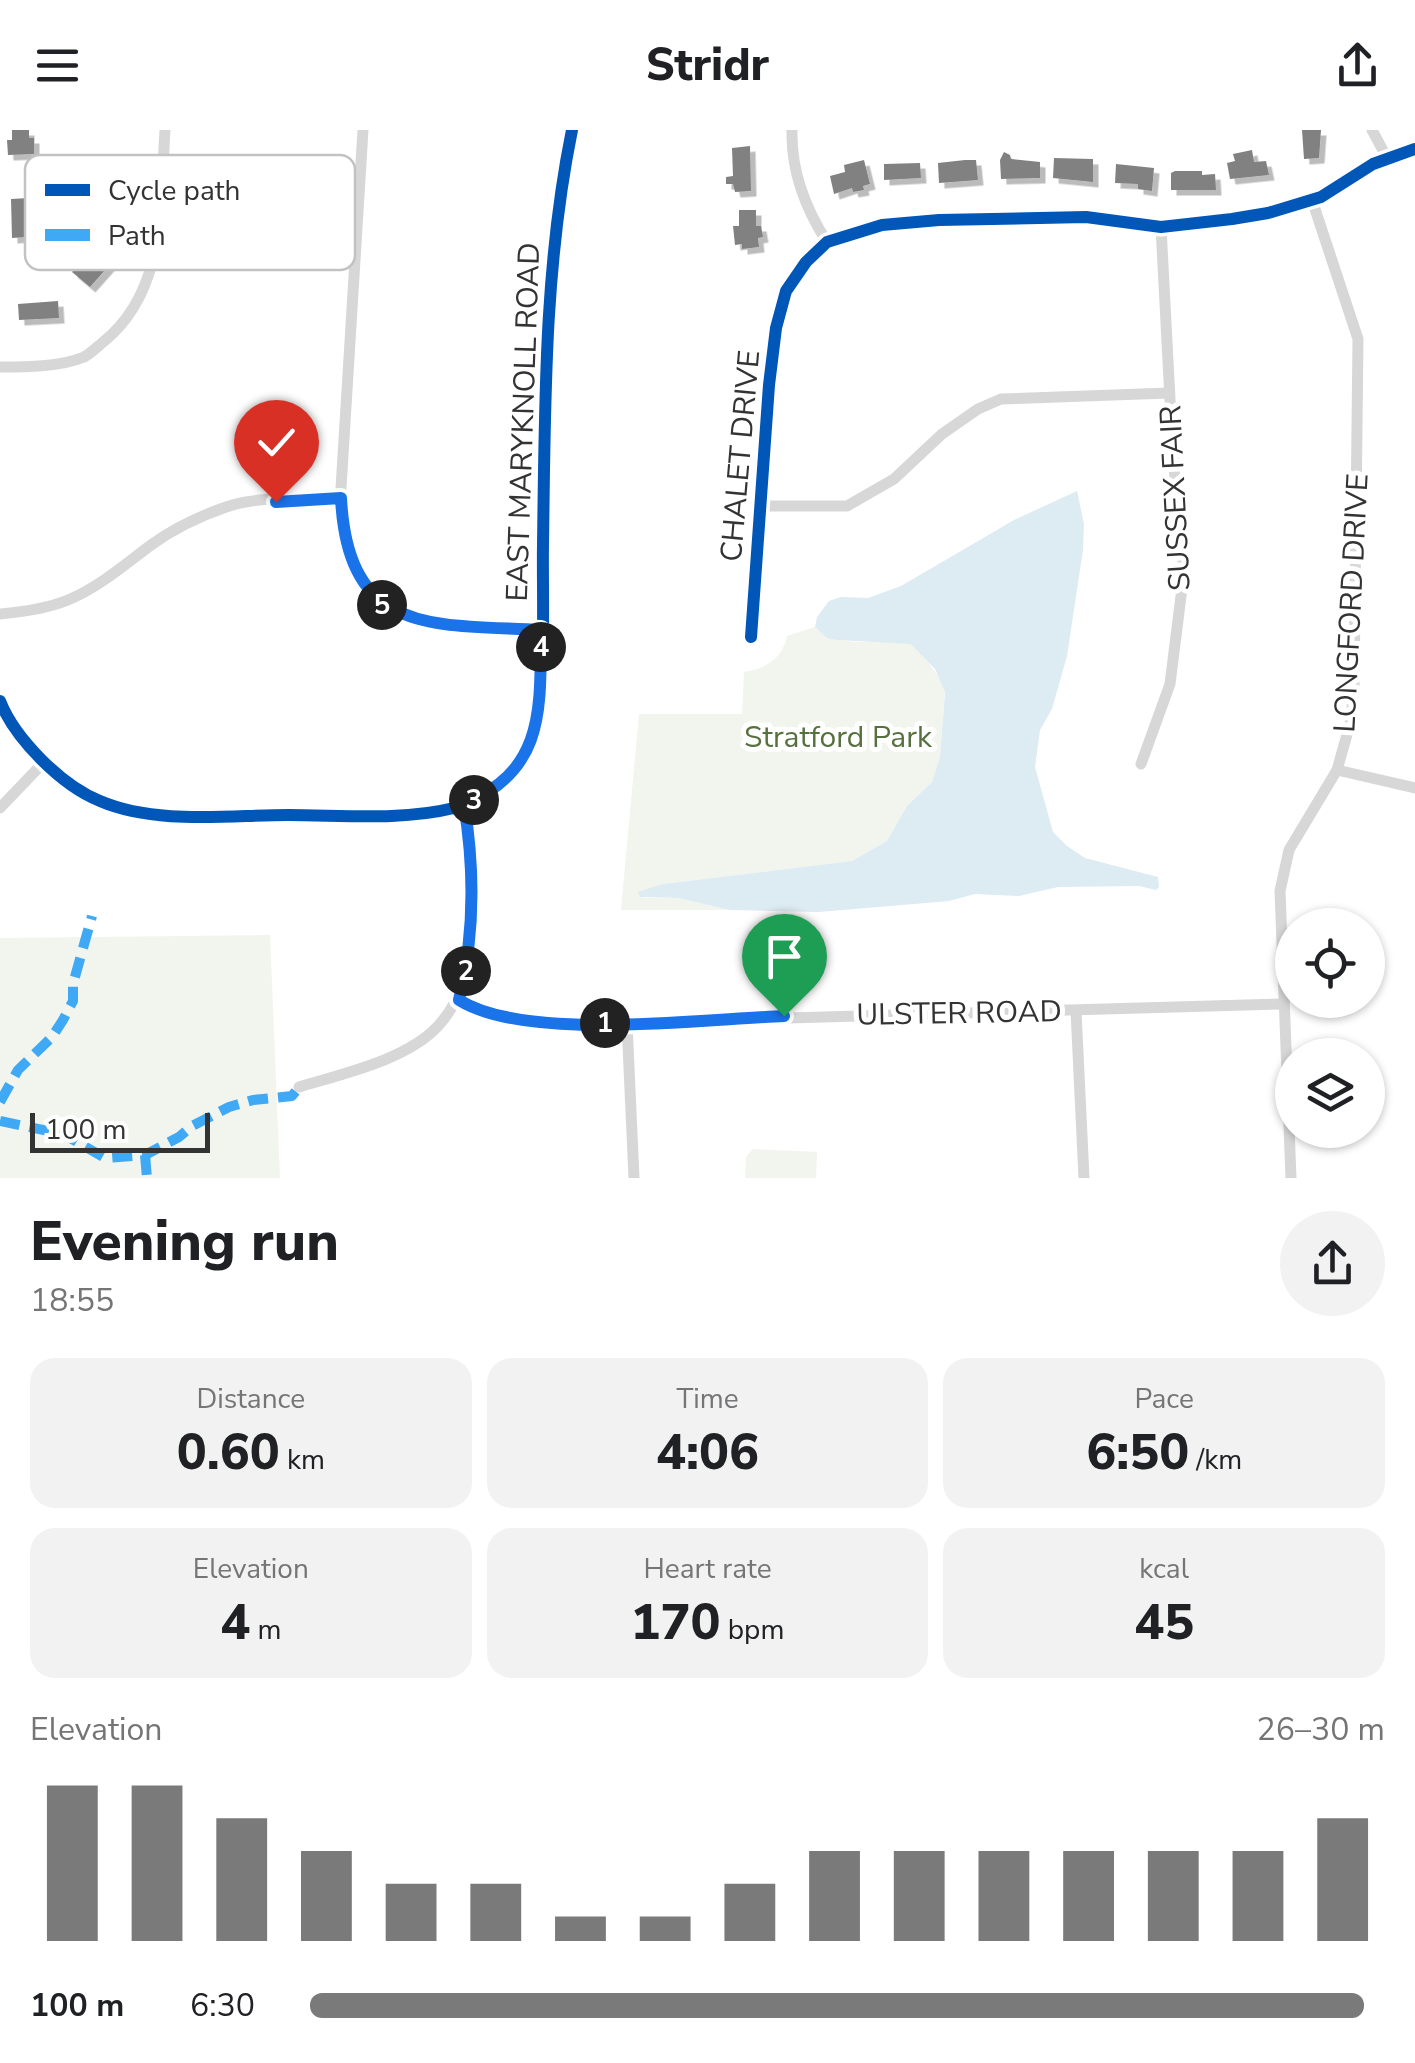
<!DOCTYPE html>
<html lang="en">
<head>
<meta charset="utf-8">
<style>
  :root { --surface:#fff; --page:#f2f2f2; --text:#202124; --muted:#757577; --accent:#7a7a7a }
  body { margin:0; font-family:"Nunito Sans",sans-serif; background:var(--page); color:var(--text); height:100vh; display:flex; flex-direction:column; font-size:38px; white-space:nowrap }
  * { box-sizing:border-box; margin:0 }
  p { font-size:32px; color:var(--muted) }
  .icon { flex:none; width:55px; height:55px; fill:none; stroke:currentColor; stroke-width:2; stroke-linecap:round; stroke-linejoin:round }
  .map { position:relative; height:1048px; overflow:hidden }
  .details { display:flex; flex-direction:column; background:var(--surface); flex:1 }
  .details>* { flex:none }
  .controls { position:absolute; left:1275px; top:778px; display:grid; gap:20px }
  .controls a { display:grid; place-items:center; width:110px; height:110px; border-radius:50%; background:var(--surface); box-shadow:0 2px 8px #0004; font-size:50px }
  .scale { position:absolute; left:30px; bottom:25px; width:180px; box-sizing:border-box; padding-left:10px; border:5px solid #333; border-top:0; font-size:28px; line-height:35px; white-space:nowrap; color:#333; -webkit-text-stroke:8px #fff; paint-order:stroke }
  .pin { position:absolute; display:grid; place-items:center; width:85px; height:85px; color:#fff; margin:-102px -42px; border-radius:50% 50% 50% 0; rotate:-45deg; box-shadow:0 0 10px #0007 }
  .pin .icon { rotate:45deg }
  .km { position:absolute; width:50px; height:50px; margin:-25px; border-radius:50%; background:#222; color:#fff; font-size:28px; line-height:50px; text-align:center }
  .round { display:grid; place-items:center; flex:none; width:105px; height:105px; border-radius:52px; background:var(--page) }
  .head { display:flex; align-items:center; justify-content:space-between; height:170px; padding:0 30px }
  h1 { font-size:55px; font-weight:800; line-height:75px }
  .metrics { display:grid; grid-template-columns:repeat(3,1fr); gap:15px; height:170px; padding:10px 30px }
  .metrics div { display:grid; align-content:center; border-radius:25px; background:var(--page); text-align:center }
  .metrics b { font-size:50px; font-weight:800 }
  .metrics small { font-size:28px; font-weight:400 }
  .metrics p { font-size:28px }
  .chart { height:280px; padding:20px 30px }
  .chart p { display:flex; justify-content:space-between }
  .chart svg { width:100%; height:180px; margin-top:10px; stroke:var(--accent); stroke-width:6 }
  ul { padding:0 30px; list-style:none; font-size:32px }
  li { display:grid; grid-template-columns:160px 120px 1fr; align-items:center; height:75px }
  li i { height:25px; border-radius:12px; background:var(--accent) }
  header { display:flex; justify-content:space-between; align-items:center; height:130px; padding:0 30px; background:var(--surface); font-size:45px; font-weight:800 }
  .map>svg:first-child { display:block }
  .green { fill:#f1f5ed }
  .water { fill:#ddebf3 }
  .building { fill:#818181; filter:url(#shadow) }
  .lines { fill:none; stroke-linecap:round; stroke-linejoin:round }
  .street { stroke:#d7d7d7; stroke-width:11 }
  .quiet { stroke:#3fa9f5; stroke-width:10; stroke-dasharray:20 10; stroke-linecap:butt }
  .cycleway-casing { stroke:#fff; stroke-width:19 }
  .cycleway { stroke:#0057b8; stroke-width:12 }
  .route-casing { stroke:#fff; stroke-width:20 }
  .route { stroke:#1a73e8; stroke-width:12 }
  .labels { text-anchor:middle; stroke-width:10; stroke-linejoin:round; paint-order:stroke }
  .street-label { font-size:30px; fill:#333; stroke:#fff }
  .park-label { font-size:30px; fill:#56703f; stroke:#fff }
  .key { fill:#fff; stroke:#c2c2c2; stroke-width:2.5 }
  .key-label { font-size:28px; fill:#333 }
</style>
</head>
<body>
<header><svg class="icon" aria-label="menu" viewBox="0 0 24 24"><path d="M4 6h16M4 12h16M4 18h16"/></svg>Stridr<svg class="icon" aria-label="share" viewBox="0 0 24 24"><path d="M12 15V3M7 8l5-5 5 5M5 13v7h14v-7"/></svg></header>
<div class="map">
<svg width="1415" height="1048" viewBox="0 0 1415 1048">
  <defs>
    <filter id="shadow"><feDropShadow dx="5.5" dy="5.5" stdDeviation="0" flood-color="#0004"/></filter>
  </defs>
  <rect width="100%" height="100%" fill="#fff"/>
  <!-- green -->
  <g class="green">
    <path d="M815,497C840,522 881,506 911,514L921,521L945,557L940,627L932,652L907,676L887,711L852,731L663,754L643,768H678L730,780H621L639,584H742L744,542C766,539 783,528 787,506Z"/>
    <polygon points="270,805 280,1048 0,1048 0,808"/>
    <polygon points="753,1019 817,1022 816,1048 745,1048 746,1027"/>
  </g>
  <!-- water -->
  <polygon class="water" points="1077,361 1084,394 1083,420 1067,526 1052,579 1040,600 1035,637 1053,702 1067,716 1085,728 1158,747 1159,757 1156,760 1139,756 1058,757 1019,766 975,764 949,771 819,782 730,780 678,768 640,767 638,762 663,754 852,731 887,711 907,676 932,652 940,627 945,562 935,539 911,514 838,510 827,508 815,497 817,487 829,471 841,467 868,468 901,456 1014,390"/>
  <!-- building -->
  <g class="building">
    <polygon points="12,0 29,0 29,8 34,8 34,24 8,25 7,10 12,10"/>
    <polygon points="1302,0 1321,0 1319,28 1304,29"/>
    <polygon points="750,16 751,61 735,62 733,54 726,54 726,47 733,46 732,18"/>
    <polygon points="1252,20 1254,32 1266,31 1269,45 1230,49 1227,33 1235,31 1233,24"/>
    <polygon points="1004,22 1010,25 1011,29 1040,32 1040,48 1001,49 1000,30"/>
    <polygon points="1054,28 1093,29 1093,52 1053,48"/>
    <polygon points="864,30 870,54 863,56 864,60 853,62 852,58 834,64 830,46 845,42 844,35"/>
    <polygon points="965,30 976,30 978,50 939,53 938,33"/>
    <polygon points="920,33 921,48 884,50 884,34"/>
    <polygon points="1116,34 1154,38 1152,61 1138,59 1138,54 1115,53"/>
    <polygon points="1175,41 1202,41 1202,45 1215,44 1216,60 1171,60 1171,43"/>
    <polygon points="29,68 30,95 26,95 26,107 12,108 11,69"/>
    <polygon points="739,80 756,80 756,96 761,96 763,107 758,108 759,117 742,119 742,114 735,115 733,96 739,96"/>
    <polygon points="96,114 114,130 90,157 72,142"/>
    <polygon points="58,171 59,188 19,190 18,174"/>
  </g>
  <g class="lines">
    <!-- street -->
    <g class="street">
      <path d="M363,0L341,358C347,506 423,493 541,501"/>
      <path d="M792,0C791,41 805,78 827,112"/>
      <polyline points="1372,0 1387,28"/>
      <path d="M0,237C26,237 60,237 84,227C90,224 97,217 102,213C167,162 160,75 165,0"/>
      <polyline points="760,376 847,376 894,349 942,304 978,279 1001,269 1169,263"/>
      <path d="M0,484C23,482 46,479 68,470C99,457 124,435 151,415C173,399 200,386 226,377C258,365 307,370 341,368"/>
      <polyline points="751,507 769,255 776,198 786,161 806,132 827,112 882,95 939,90 1086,87 1161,97 1232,89 1268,83 1321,67 1373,34 1415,19"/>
      <path d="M0,571C15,609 62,656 100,671C156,695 228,685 288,685C342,685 401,691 454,678C484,670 517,649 529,619C548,574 542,467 543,415C545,276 544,137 572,0"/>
      <polyline points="1141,634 1170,554 1184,442 1173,327 1161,97"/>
      <polyline points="1337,640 1415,658"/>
      <polyline points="0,678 44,632"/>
      <path d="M459,870C494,891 533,892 573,894L1283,874"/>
      <polyline points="1076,881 1084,1048"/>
      <polyline points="627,893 634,1048"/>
      <path d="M299,957C341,944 407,930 438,896C489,841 475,742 464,674"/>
      <polyline points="1291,1048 1280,761 1289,720 1337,640 1350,594 1354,561 1358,209 1312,70"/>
    </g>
    <!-- quiet -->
    <g class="quiet">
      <polyline points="0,972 18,940 52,907 63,890 73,871 73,854 92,786"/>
      <polyline points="0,991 63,1004 105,1028 145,1025 179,1007 192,996 229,977 253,970 292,966 299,957"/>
      <polyline points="145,1025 147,1048"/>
    </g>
    <defs>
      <g id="cycleway">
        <polyline points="751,507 769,255 776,198 786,161 806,132 827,112 882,95 939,90 1086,87 1161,97 1232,89 1268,83 1321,67 1373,34 1415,19"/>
        <path d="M0,571C15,609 62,656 100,671C156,695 228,685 288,685C342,685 401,691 454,678C484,670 517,649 529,619C548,574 542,467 543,415C545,276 544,137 572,0"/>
      </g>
    </defs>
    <!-- cycleway casing -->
    <use href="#cycleway" class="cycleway-casing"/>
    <!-- cycleway -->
    <use href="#cycleway" class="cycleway"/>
  </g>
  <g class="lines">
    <defs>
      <path id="route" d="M276,372L341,368C348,507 434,494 541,500C540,578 546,640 464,674C475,741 475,804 459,870C526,912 703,889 784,886"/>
    </defs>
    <!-- route casing -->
    <use href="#route" class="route-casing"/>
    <!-- route -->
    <use href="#route" class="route"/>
  </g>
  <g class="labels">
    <!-- street labels -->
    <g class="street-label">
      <text transform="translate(523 292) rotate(-88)" y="10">EAST MARYKNOLL ROAD</text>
      <text transform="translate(740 326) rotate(-85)" y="10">CHALET DRIVE</text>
      <text transform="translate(1175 368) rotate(-93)" y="10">SUSSEX FAIR</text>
      <text transform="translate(1351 473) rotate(-87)" y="10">LONGFORD DRIVE</text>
      <text transform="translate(959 883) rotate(-1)" y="10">ULSTER ROAD</text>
    </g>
    <!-- park labels -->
    <g class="park-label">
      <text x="838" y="617">Stratford Park</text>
    </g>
  </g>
  <!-- legend -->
  <rect x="25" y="25" width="330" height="115" rx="15" class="key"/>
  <rect x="45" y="54" width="45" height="12" fill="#0057b8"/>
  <rect x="45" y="99" width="45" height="12" fill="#3fa9f5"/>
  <g class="key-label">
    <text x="108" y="70">Cycle path</text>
    <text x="108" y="115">Path</text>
  </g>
</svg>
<div class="controls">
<a><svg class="icon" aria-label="locate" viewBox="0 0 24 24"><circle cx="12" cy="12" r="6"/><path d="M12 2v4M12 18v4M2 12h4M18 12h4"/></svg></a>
<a><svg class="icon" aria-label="layers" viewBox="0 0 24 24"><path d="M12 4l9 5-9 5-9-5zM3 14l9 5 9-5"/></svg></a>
</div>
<div class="scale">100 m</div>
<div class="pin" style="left:784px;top:886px;background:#1e9e55"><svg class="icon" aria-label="arrive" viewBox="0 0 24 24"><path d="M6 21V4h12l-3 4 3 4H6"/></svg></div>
<div class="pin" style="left:276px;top:372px;background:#d93025"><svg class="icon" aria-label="check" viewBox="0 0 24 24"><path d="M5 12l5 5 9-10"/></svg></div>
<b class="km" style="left:605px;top:893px">1</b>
<b class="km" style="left:466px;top:841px">2</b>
<b class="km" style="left:474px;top:670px">3</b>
<b class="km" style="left:541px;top:517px">4</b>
<b class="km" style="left:382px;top:475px">5</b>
</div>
<section class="details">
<div class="head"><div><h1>Evening run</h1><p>18:55</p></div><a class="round"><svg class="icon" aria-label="share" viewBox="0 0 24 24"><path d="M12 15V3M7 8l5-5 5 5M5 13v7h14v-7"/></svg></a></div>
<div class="metrics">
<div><p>Distance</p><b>0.60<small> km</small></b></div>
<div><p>Time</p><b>4:06</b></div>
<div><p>Pace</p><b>6:50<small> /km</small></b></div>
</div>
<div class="metrics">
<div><p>Elevation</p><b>4<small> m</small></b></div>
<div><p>Heart rate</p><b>170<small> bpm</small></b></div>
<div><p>kcal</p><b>45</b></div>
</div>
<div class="chart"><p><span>Elevation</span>26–30 m</p>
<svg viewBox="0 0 160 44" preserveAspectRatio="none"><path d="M5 44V6M15 44V6M25 44V14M35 44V22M45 44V30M55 44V30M65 44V38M75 44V38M85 44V30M95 44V22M105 44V22M115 44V22M125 44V22M135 44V22M145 44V22M155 44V14"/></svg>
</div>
<ul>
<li><b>100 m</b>6:30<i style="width:98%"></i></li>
</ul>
</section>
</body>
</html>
